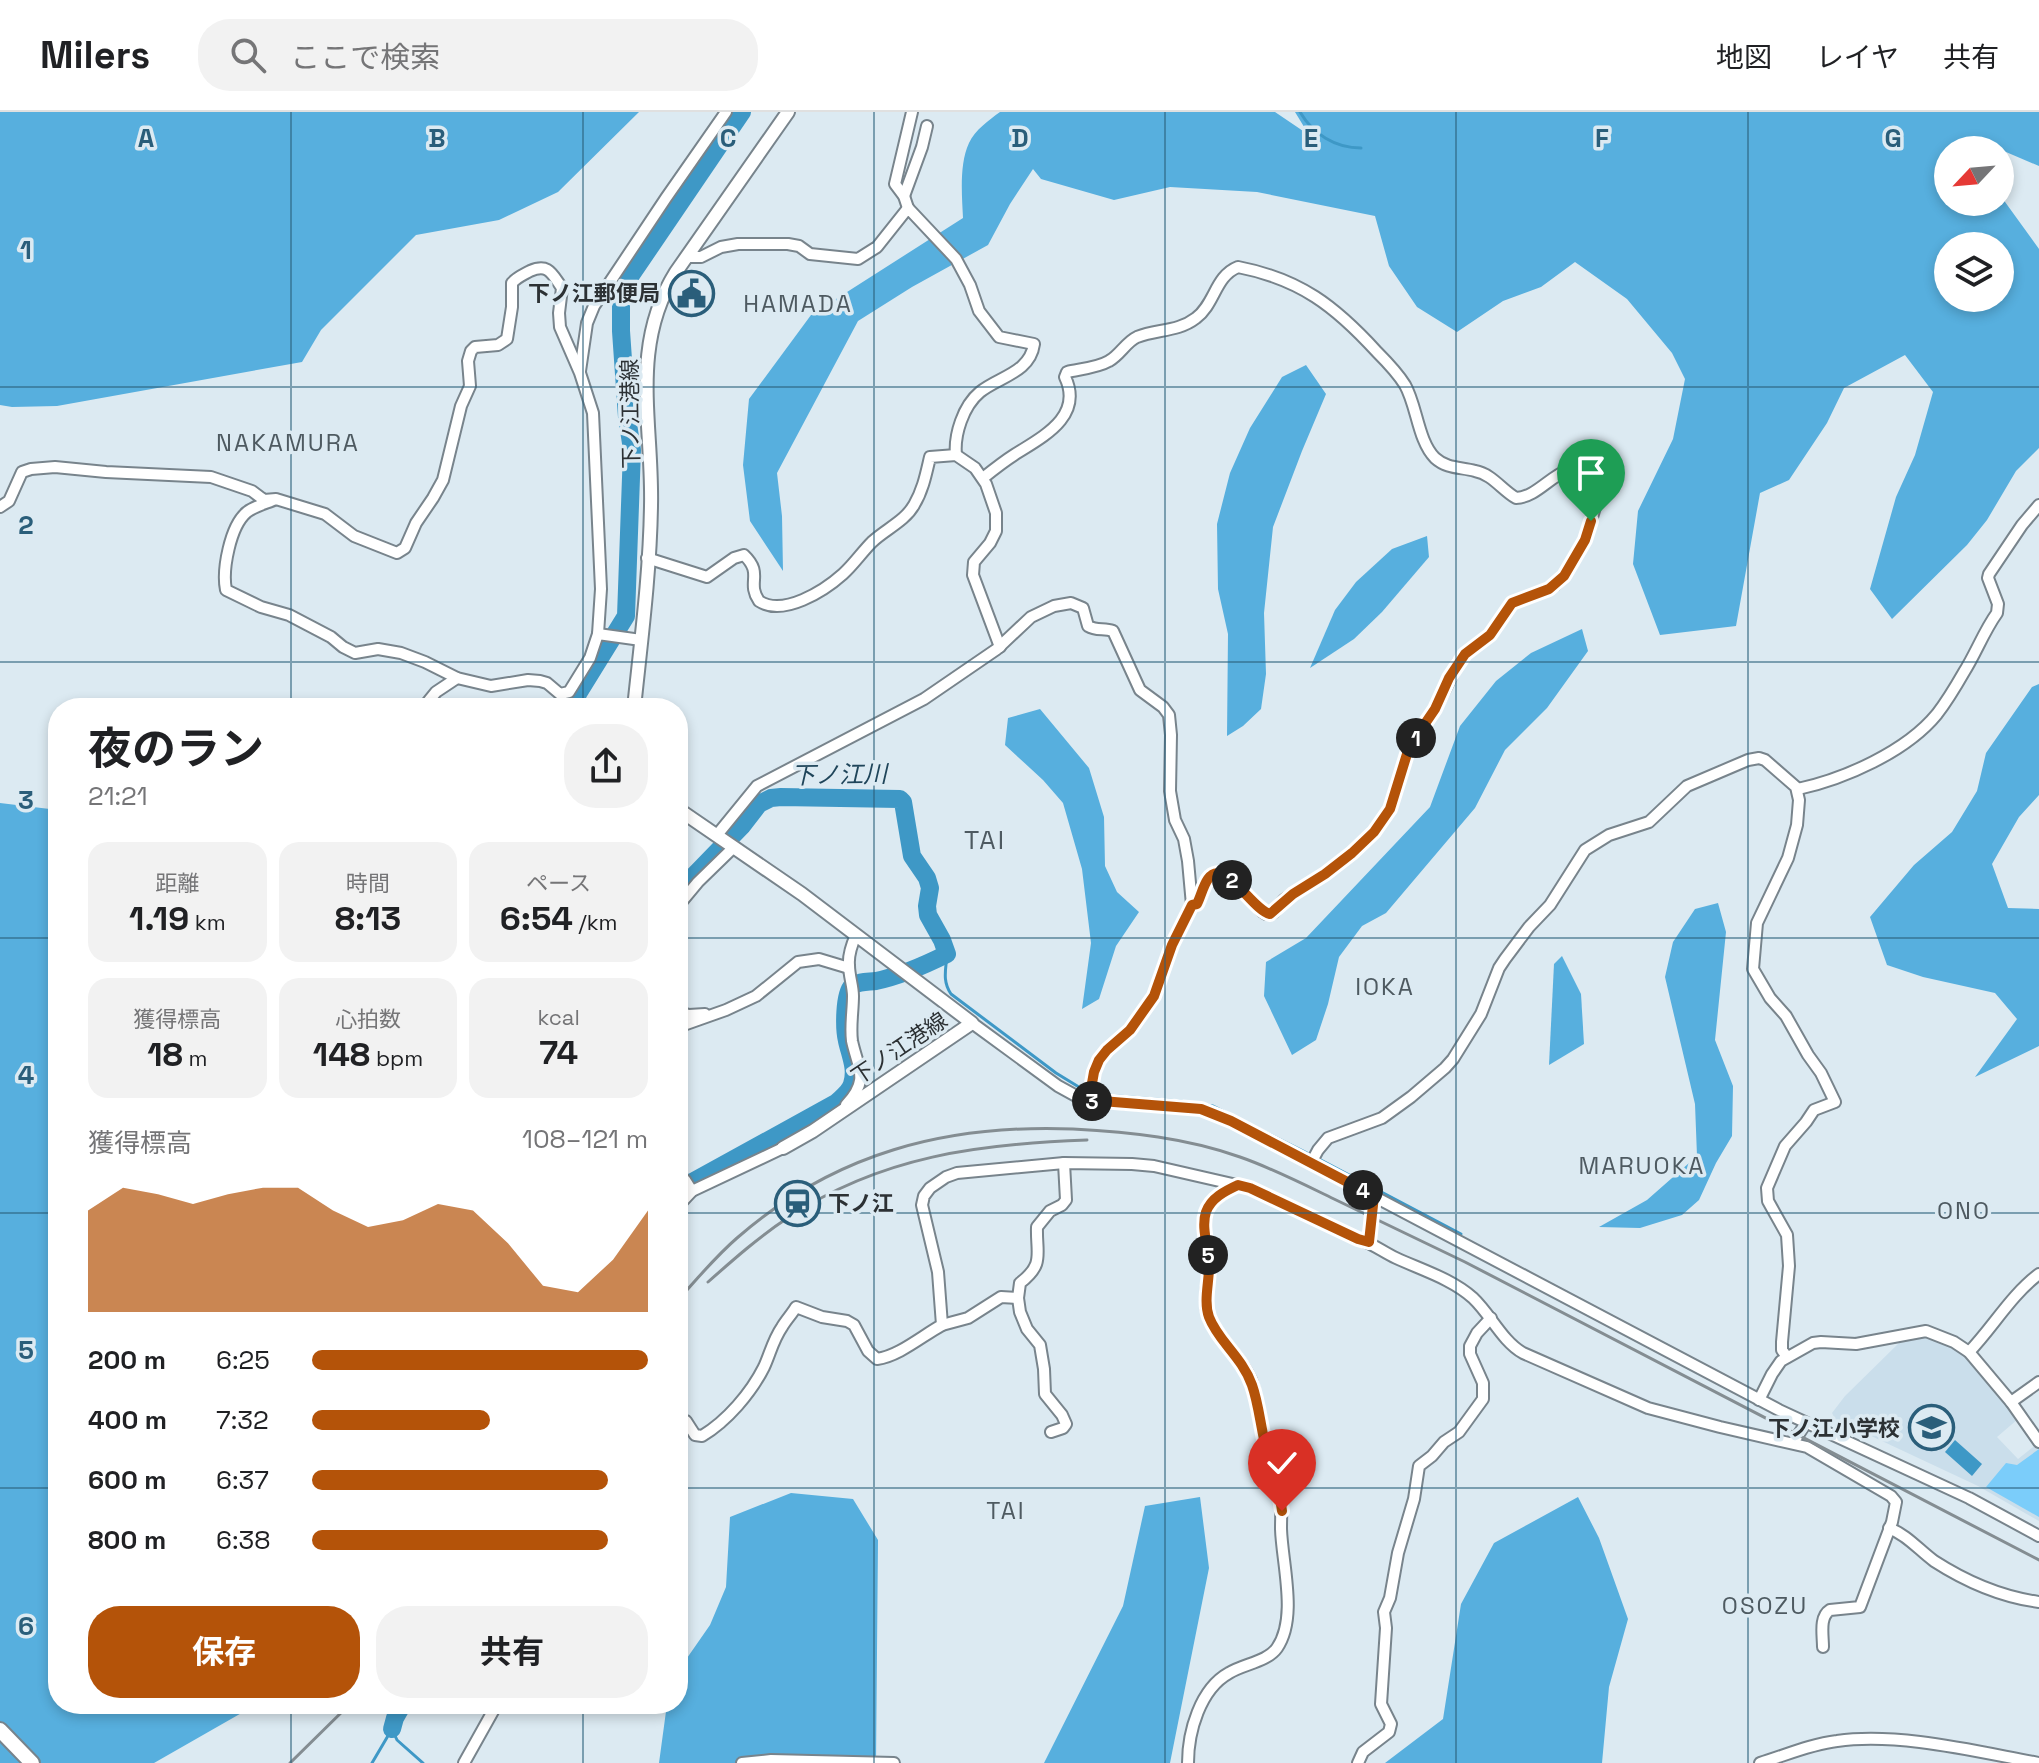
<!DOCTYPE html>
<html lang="ja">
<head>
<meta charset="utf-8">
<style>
  :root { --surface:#fff; --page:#f2f2f2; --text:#202124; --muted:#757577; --line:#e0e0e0; --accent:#b45309 }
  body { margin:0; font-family:"Space Grotesk","Noto Sans JP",sans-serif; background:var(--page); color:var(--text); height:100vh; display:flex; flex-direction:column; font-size:30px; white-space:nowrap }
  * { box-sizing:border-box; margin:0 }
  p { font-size:26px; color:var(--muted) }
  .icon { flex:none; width:44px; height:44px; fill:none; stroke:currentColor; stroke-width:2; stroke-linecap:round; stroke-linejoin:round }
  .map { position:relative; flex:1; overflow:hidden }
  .details { position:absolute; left:48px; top:586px; width:640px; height:1016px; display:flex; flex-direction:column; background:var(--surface); border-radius:32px; box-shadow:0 4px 12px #0003 }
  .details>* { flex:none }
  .needle { width:52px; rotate:244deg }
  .tools { position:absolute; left:1934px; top:24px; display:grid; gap:16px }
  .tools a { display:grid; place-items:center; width:80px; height:80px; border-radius:50%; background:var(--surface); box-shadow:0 4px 12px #0003; font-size:40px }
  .pin { position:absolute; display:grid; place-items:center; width:68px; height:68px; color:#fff; margin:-82px -34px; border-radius:50% 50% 50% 0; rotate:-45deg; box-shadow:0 0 8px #0007 }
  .pin .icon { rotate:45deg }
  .km { position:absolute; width:40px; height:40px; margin:-20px; border-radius:50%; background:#222; color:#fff; font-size:22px; line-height:40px; text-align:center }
  .round { display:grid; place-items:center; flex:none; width:84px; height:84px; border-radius:32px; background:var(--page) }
  .overview { display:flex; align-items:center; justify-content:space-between; height:136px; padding:0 40px }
  h1 { font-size:44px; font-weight:700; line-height:60px }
  .figures { display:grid; grid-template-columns:repeat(3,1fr); gap:12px; height:136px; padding:8px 40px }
  .figures div { display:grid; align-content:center; border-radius:20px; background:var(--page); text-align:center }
  .figures b { font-size:34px; font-weight:700 }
  .figures small { font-size:22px; font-weight:400 }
  .figures p { font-size:22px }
  .chart { height:224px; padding:16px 40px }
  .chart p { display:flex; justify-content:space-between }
  .chart svg { width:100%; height:144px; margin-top:8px; fill:var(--accent); opacity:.7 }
  .action { display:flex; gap:16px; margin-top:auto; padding:16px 40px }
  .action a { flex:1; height:92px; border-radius:32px; background:var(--accent); color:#fff; font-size:32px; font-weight:700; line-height:92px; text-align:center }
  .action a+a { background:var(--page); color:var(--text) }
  ul { padding:0 40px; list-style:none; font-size:26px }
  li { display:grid; grid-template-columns:128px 96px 1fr; align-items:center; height:60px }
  li i { height:20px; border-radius:10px; background:var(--accent) }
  header { display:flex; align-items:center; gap:48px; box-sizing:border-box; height:112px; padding:0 40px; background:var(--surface); border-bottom:2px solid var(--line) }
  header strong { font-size:38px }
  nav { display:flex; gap:44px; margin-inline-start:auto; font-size:28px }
  .search { width:560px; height:72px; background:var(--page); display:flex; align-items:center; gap:20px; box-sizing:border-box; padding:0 28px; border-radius:32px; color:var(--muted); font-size:30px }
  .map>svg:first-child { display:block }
  .built { fill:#cadeeb }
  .green { fill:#7bcdfa }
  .forest { fill:#57afde; fill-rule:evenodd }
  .water { fill:#3e98c6 }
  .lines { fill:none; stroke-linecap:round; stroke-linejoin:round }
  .stream { stroke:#3e98c6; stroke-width:3 }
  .river { stroke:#3e98c6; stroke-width:18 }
  .minor-casing { stroke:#78848c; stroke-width:14 }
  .major-casing { stroke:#78848c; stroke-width:16 }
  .highway-casing { stroke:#78848c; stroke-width:18 }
  .minor { stroke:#fff; stroke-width:10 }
  .major { stroke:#fff; stroke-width:12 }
  .highway { stroke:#fff; stroke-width:14 }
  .rail { stroke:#848d92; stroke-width:3 }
  .route-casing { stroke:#fff; stroke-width:16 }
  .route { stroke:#b45309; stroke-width:10 }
  .grid { fill:none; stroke:#2a5e7a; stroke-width:2; stroke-opacity:0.55 }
  .labels { text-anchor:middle; stroke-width:7; stroke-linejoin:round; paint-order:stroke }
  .poi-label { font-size:22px; font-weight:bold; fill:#2c3134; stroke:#dceaf2; text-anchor:end }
  .street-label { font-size:22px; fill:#2c3134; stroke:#dceaf2 }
  .neighbourhood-label { font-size:24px; letter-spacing:2px; fill:#4e5a61; stroke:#dceaf2 }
  .water-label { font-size:24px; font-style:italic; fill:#1f455a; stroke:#dceaf2 }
  .quarter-label { font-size:26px; letter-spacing:2px; fill:#4e5a61; stroke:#dceaf2 }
  .grid-label { font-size:26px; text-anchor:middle; font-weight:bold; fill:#2a5e7a; stroke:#dceaf2; stroke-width:7; stroke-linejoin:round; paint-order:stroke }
</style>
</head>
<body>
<header>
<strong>Milers</strong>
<div class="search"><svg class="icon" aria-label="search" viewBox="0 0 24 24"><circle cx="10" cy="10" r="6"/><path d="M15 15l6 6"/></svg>ここで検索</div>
<nav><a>地図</a><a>レイヤ</a><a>共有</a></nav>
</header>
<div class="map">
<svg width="2039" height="1651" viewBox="0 0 2039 1651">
  <rect width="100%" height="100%" fill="#dceaf2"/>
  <!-- built -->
  <polygon class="built" points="1930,1223 1948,1231 1973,1249 2018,1307 1997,1325 2018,1347 2037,1332 2039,1333 2039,1409 1978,1374 1835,1307 1832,1301 1845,1284 1899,1231"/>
  <!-- green -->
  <polygon class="green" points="2039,1337 2039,1405 1986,1375 2006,1351 2017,1353"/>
  <!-- forest -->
  <g class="forest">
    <polygon points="0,0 639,0 558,80 499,108 416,123 321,218 302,250 57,294 12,295 0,293"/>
    <path d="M1000,0H1275L1309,23L1295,0H2039V54L1999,37L1948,38V90H2000V83L2039,137V336L2016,359L1987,408L1967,433L1892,507L1870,477L1896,385L1915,343L1933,280L1905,243L1844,276L1827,311L1789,368L1760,381L1736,514L1660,523L1633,452L1638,399L1673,327L1685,267L1672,241L1627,187L1575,150L1541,175L1503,189L1457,220L1417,195L1389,154L1375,104L1257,80L1170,75L1114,88L1041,67L1033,57L1010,92L988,133L912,175L858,209L777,361L782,404L783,459L750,409L743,353L749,287L811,203L963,106C962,84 959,52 969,31C975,18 989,8 1000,0ZM1948,134H2000V186H1948Z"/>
    <polygon points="1306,253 1326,282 1302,339 1273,415 1264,501 1266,562 1261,597 1243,614 1227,624 1228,522 1218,477 1217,412 1230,361 1250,316 1282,265"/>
    <polygon points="1427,424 1429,445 1382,500 1354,527 1310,556 1335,498 1356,470 1392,437"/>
    <polygon points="1582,517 1588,539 1547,596 1505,638 1475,696 1386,801 1362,814 1339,845 1328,892 1316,928 1292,943 1264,884 1266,850 1306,826 1430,695 1460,614 1496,569 1531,541"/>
    <polygon points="2039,572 2039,683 2019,705 1992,752 2008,796 2039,797 2039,934 1975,965 2017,907 1995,881 1923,865 1887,853 1870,805 1914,753 1952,720 1977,679 1986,641 2032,575"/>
    <polygon points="1040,597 1089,656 1104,705 1105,754 1117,780 1139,800 1116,834 1099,887 1082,897 1091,831 1082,757 1063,691 1043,668 1005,633 1008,606"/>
    <polygon points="0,691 58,698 58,1592 252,1592 245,1599 154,1651 0,1651"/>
    <polygon points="1718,791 1726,820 1715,928 1733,974 1732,1024 1716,1051 1699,1088 1682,1103 1640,1116 1599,1115 1647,1088 1697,1044 1695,992 1665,865 1673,830 1695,797"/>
    <polygon points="1562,844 1581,882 1584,932 1549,953 1554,852"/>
    <polygon points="791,1381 853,1387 878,1428 876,1651 659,1651 667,1592 678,1592 678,1559 710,1513 726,1475 730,1405"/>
    <polygon points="1200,1385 1209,1456 1170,1651 1044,1651 1123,1494 1145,1394"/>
    <polygon points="1578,1385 1599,1426 1628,1507 1609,1575 1602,1651 1385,1651 1443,1607 1461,1492 1494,1431"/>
  </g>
  <!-- water -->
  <polygon class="water" points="1955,1328 1982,1352 1972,1364 1945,1340"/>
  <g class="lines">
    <!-- stream -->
    <g class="stream">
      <path d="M1300,0C1313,22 1335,36 1361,36"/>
      <path d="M947,842C946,857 942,869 951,882L1056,961L1087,980"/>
      <polyline points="1094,982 1180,989 1213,994 1307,1041"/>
      <polyline points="1317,1046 1461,1122"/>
      <polyline points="392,1617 397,1628 423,1651"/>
      <polyline points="372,1651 392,1617"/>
    </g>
    <!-- river -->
    <g class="river">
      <polyline points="571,596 579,580 626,504 632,338 627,305 621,219 621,192 625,172 742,0"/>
      <path d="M678,780L742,714L759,692L771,686L781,685L900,687L903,690L912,744L927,766L930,776L927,794L928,803L942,828L947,842C925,853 900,864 876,869C868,870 859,869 852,874C844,882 844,917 847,929C850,943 857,957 852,972C850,980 842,985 836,991L678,1078"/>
      <polyline points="392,1617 395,1606 403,1592"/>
    </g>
    <defs>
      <g id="minor">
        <polyline points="904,84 922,35 927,14"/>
        <polyline points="908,96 904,84 895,72 912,0"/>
        <path d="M686,145H701L721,135L738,132H788L799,134L810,142L858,147L877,135L908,96L956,147L970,173L979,199L999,225L1034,232C1030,261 998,265 980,280C963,294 954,323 956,343"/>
        <polyline points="580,259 587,211 594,194 666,86 726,0"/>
        <path d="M983,366C993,358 1003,350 1014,343C1042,325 1084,305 1065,265L1067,260C1080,257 1097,256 1109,249C1120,243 1126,230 1137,225C1157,217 1178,220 1196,206C1215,192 1215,164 1238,155C1300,167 1335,194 1377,240C1387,250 1397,260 1405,273C1417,294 1418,329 1435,346C1447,357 1461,355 1475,359C1492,362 1502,378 1516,386C1536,385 1549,365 1568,358L1585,367L1597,379V389L1585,428L1564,464L1555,473L1549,477L1512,491L1490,523L1465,542L1458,551L1435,597L1420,619L1407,642L1390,697L1374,720L1352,741L1325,762L1284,788L1273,801L1266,802L1263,800C1252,791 1222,747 1208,767C1203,775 1202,784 1197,792L1192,793"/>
        <path d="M0,395L9,389L22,360L31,357L55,355L106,360L211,365L252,379L264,388L276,387L325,402L354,424L397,441L405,436L416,411L433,386L443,368L461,294L470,274L468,249L471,239L475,235L498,233L507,227L512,195V171C517,165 523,163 530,159C549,151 552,162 562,176L559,201L560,215L580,261L593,301L601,477L598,522L590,546L569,580L560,582L547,571L540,569L528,568L491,574L457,566L425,550L401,541L378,537L355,541L343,535L331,525L289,503L261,495L226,478C222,458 230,414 247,400C255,394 267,391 276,387"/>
        <path d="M647,446L707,465L734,446L744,443C764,462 746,470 759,489C783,505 824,479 843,462C854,452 862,440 872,430C886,417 905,409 914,393C923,378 926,362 930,345L956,343L975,356L986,372L996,401V419L990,431L974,450L973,463L1000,535"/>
        <polyline points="598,522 641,528"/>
        <polyline points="423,596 436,580 457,566"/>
        <path d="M1798,677C1844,667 1906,640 1937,602C1947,589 1956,574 1964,560C1976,541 1984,519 1997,501L1998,492L1988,466L1989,462L2022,413L2039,393"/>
        <path d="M717,723L757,674L924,587L997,537L1031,505L1054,494L1071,491L1083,496L1088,514C1096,519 1104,516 1113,519L1140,578L1163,595L1169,603L1171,623L1170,679L1175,708L1184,727L1188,749L1192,793L1172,833L1154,884L1130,918L1107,938L1099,948L1094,960L1089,988"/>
        <polyline points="678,794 698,770 734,735"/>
        <polyline points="678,900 689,903 705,902"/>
        <polyline points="972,911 1058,974 1078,985 1096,989 1201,997 1231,1009 1779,1298 1969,1386 2039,1424"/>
        <polyline points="678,915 726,898 756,884 798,850 819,847 849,856"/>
        <path d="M846,993C870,967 858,957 852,929C850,914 853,899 853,884C853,874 849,864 849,853C848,842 852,832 856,823"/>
        <polyline points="1311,1051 1318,1038 1328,1026 1382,1006 1411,985 1445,956 1453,947 1481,902 1499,856 1505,847 1529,815 1550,793 1585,738 1609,723 1649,710 1687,674 1748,648 1759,646 1765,648 1796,675 1799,688 1797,713 1788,746 1757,811 1753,857 1770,886 1786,904 1808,943 1821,961 1835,990 1814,998 1806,1010 1785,1034 1767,1076 1768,1089 1787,1123 1789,1154 1782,1230 1782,1238 1787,1245"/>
        <polyline points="678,1062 685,1068 692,1079"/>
        <polyline points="678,1094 692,1079 783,1036"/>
        <polyline points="1369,1130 1374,1084"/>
        <polyline points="942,1213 968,1206 1001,1185 1018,1186"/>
        <path d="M1969,1240C1993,1215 2011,1183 2039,1162"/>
        <polyline points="1759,1288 1772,1262 1781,1249 1813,1231 1821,1230 1856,1232 1926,1219 1954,1230 1969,1240 2011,1290 2039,1330"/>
        <polyline points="2011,1290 2039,1270"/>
        <path d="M678,1308L686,1309L695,1323L702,1324C727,1309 751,1281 764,1255C770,1242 773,1228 782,1215C786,1208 792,1202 796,1195L822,1205L847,1209L854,1213L868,1239L877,1247C899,1244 922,1224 942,1213L938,1160L922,1093L924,1084L930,1076L946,1065L957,1061L1064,1051L1132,1052L1154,1054L1250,1076L1358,1127C1372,1131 1383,1140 1396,1146C1422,1158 1452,1167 1473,1186C1491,1203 1502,1229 1523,1241L1648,1296L1720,1315L1807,1335L1891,1384L1896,1390L1892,1410L1860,1495L1830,1498C1819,1505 1823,1523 1823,1535"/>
        <path d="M1051,1320L1063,1316L1066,1312L1062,1303L1045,1282L1044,1257L1040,1233L1027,1217L1020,1200L1018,1186L1020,1171C1045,1152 1036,1142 1037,1115L1050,1099L1062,1093L1066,1088L1064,1051"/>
        <polyline points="1793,1331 1806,1311"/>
        <path d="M1889,1416C1907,1423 1919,1438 1934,1449C1965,1469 2002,1485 2039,1490"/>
        <polyline points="464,1651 497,1592"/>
        <polyline points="742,1651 771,1648 894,1651"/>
        <path d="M1188,1651C1188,1620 1200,1577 1229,1561C1243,1552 1267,1550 1277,1536C1298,1506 1282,1451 1281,1417C1281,1404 1282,1393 1280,1380C1276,1362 1269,1345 1264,1328C1259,1308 1258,1287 1251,1268C1241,1245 1221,1230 1210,1208C1201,1190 1210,1167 1209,1148C1208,1133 1200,1114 1206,1100C1212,1086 1226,1079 1238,1073"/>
        <polyline points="1358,1651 1363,1640 1389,1620 1391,1612 1381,1592 1386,1516 1384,1500 1390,1486 1398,1441 1414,1387 1419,1354 1432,1344 1444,1330 1459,1320 1483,1287 1483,1271 1470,1242 1470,1234 1477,1221 1491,1206"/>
        <path d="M1760,1651C1786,1643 1811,1632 1837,1629C1899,1620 1978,1640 2039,1651"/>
      </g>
      <g id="major">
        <path d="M634,596C641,529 650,461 651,394C653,311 629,235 676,160L788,0"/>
        <polyline points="678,697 802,782 972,911 813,1019 783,1036"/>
      </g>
      <polyline id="highway" points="0,1618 32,1651"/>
    </defs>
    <!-- minor casing -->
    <use href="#minor" class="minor-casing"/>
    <!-- major casing -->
    <use href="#major" class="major-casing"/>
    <!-- highway casing -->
    <use href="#highway" class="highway-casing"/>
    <!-- minor -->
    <use href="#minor" class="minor"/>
    <!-- major -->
    <use href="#major" class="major"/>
    <!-- highway -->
    <use href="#highway" class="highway"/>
    <!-- rail -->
    <g class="rail">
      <path d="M708,1170C734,1147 760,1124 789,1105C882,1044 979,1032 1087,1028"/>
      <path d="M678,1188C697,1167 715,1145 737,1126C834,1041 946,1012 1073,1017C1130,1020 1187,1026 1240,1045C1272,1056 1303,1072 1334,1087C1378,1108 1422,1129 1465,1150L2039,1448"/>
      <polyline points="290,1651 350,1592"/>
    </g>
  </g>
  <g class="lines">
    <defs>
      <path id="route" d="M1282,1399C1279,1374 1270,1352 1264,1327C1260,1309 1258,1290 1252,1273C1242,1245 1218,1229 1209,1205C1203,1188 1210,1168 1209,1150C1208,1134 1201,1115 1206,1100C1211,1086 1225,1079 1238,1073L1250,1076L1358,1127L1369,1130L1374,1084L1231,1009L1201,997L1089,988L1094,960L1099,948L1107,938L1130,918L1154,884L1172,833L1192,793L1197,792C1201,784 1203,774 1208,767C1224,744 1252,798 1270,802L1293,782L1325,762L1352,741L1374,720L1390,697L1407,642L1420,619L1435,597L1449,566L1465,542L1490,523L1512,491L1549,477L1564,464L1585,428L1591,409"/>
    </defs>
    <!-- route casing -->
    <use href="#route" class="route-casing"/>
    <!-- route -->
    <use href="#route" class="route"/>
  </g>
  <!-- grid -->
  <path class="grid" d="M291,0V596M583,0V596M874,0V1651M1165,0V1651M1456,0V1651M1748,0V1651M0,275H2039M0,550H2039M0,826H58M678,826H2039M0,1101H58M678,1101H2039M0,1376H58M678,1376H2039M291,1592V1651M583,1592V1651"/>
  <!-- icons -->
  <defs>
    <symbol id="civic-ring" viewBox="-11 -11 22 22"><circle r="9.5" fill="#dceaf2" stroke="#2a5e7a" stroke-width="1.5"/><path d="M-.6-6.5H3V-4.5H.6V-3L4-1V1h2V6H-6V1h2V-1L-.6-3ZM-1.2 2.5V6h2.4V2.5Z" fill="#2a5e7a"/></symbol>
    <symbol id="station-ring" viewBox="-11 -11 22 22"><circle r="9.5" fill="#dceaf2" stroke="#2a5e7a" stroke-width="1.5"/><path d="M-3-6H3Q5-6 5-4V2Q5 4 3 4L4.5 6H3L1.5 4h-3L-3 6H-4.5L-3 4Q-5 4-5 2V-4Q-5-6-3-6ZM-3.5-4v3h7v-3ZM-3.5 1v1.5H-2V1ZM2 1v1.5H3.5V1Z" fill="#2a5e7a"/></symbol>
    <symbol id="school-ring" viewBox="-11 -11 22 22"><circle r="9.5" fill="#dceaf2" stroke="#2a5e7a" stroke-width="1.5"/><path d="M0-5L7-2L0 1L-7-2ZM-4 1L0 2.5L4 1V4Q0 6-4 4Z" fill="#2a5e7a"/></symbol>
  </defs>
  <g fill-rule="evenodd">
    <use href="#civic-ring" x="666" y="156" width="51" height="51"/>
    <use href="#station-ring" x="772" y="1066" width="51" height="51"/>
    <use href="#school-ring" x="1906" y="1290" width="51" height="51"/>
  </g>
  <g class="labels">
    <!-- poi labels -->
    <g class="poi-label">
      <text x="660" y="189">下ノ江郵便局</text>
      <text x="828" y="1099" text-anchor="start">下ノ江</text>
      <text x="1900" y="1324">下ノ江小学校</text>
    </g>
    <!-- street labels -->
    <g class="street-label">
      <text transform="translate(630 302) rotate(-91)" y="8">下ノ江港線</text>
      <text transform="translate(899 936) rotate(-34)" y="8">下ノ江港線</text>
    </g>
    <!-- neighbourhood labels -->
    <g class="neighbourhood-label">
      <text x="798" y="200">HAMADA</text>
      <text x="288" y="339">NAKAMURA</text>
      <text x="1385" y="883">IOKA</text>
      <text x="1642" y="1062">MARUOKA</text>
      <text x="1964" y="1107">ONO</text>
      <text x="1006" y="1407">TAI</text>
      <text x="1765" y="1502">OSOZU</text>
    </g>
    <!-- water labels -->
    <g class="water-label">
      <text transform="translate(839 663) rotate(-1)" y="8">下ノ江川</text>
    </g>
    <!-- quarter labels -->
    <g class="quarter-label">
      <text x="985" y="737">TAI</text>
    </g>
  </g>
  <g class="grid-label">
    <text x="146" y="35">A</text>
    <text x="437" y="35">B</text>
    <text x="728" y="35">C</text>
    <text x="1020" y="35">D</text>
    <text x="1311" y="35">E</text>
    <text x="1602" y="35">F</text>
    <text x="1893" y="35">G</text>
    <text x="26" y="147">1</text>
    <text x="26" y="422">2</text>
    <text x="26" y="697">3</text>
    <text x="26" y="972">4</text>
    <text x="26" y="1247">5</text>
    <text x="26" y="1523">6</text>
  </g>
</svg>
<div class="tools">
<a><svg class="needle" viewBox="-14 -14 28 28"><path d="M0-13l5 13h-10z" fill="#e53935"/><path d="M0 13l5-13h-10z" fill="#757577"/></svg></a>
<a><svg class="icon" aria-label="layers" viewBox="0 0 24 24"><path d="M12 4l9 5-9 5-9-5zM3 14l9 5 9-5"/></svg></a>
</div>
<div class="pin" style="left:1591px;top:409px;background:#1e9e55"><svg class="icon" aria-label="arrive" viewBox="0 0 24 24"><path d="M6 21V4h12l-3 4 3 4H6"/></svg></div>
<div class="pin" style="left:1282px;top:1399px;background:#d93025"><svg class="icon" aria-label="check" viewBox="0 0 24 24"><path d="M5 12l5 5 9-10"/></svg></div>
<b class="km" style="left:1416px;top:626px">1</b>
<b class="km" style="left:1232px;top:768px">2</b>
<b class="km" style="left:1092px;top:989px">3</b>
<b class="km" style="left:1363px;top:1078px">4</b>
<b class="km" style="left:1208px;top:1143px">5</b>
<section class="details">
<div class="overview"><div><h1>夜のラン</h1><p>21:21</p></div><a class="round"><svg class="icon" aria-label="share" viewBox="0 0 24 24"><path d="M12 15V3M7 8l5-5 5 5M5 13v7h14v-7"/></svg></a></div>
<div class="figures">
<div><p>距離</p><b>1.19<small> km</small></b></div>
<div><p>時間</p><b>8:13</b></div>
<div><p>ペース</p><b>6:54<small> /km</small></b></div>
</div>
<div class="figures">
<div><p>獲得標高</p><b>18<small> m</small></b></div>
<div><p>心拍数</p><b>148<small> bpm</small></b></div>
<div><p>kcal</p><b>74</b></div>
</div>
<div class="chart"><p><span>獲得標高</span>108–121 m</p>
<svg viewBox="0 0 160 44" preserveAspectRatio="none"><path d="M0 44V13L10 6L20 8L30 11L40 8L50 6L60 6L70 13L80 18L90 16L100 11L110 13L120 23L130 36L140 38L150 28L160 13V44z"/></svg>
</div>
<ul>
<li><b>200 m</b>6:25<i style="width:100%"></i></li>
<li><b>400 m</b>7:32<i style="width:53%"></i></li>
<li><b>600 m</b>6:37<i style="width:88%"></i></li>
<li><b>800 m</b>6:38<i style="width:88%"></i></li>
</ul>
<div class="action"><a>保存</a><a>共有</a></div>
</section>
</div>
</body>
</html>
